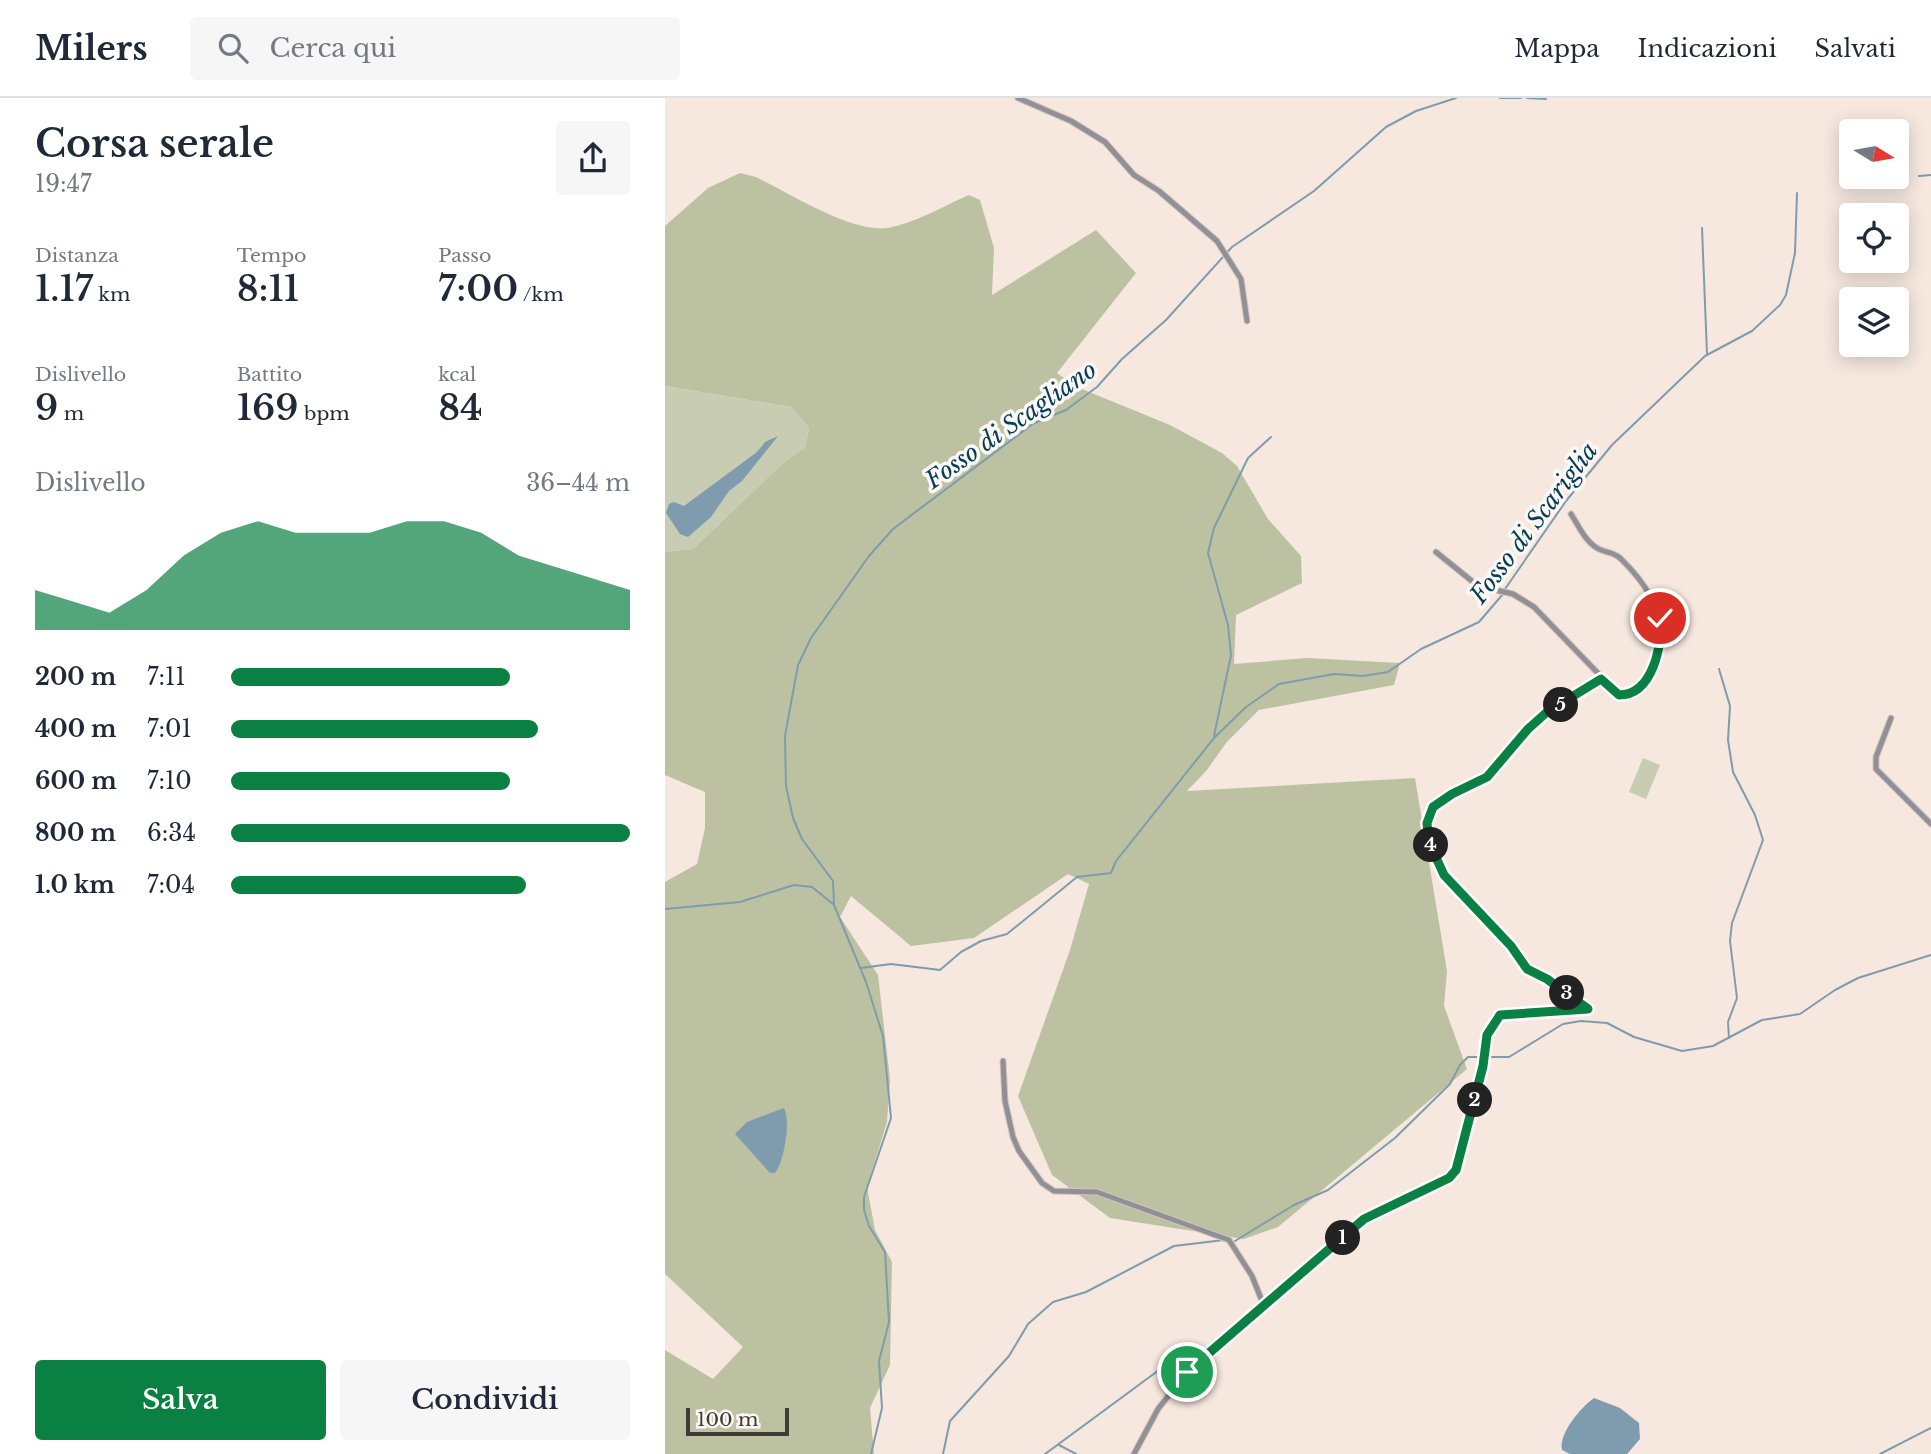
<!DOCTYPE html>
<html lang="it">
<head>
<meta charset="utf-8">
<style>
  :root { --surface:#fff; --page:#f6f6f7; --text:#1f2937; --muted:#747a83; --line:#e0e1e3; --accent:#0b8043 }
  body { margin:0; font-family:"Libre Baskerville",serif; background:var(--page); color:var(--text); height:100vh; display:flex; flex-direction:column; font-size:26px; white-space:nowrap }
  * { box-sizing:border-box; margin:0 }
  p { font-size:23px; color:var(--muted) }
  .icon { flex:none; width:38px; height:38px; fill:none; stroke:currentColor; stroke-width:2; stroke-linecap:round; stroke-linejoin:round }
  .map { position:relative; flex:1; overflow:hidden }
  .details { display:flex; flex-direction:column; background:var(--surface); width:665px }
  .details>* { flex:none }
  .needle { width:46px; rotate:101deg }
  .fabs { position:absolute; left:1174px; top:21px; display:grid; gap:14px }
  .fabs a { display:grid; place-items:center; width:70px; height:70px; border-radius:7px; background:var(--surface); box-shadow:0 4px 18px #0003; font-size:35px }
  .scale { position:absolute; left:21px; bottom:18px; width:103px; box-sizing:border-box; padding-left:7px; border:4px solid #403a37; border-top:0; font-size:19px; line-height:24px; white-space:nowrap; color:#403a37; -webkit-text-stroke:5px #fdf7f4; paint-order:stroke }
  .pin { position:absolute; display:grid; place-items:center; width:60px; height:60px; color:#fff; margin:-30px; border:4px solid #fff; border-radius:50%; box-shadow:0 2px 7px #0007 }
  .km { position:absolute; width:35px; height:35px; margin:-18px; border-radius:50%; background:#222; color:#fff; font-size:19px; line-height:35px; text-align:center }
  .round { display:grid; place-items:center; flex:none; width:74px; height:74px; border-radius:7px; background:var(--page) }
  .headline { display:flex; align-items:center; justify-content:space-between; height:119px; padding:0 35px }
  h1 { font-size:38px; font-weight:600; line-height:52px }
  .stats { display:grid; grid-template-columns:repeat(3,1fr); gap:10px; height:119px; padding:7px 35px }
  .stats div { display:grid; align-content:center }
  .stats b { font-size:35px; font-weight:600 }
  .stats small { font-size:19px; font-weight:400 }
  .stats p { font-size:19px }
  .chart { height:196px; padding:14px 35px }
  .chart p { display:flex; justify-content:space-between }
  .chart svg { width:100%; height:126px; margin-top:7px; fill:var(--accent); opacity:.7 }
  .primary-button { display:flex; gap:14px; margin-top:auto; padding:14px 35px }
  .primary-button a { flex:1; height:80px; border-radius:7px; background:var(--accent); color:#fff; font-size:28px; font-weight:600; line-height:80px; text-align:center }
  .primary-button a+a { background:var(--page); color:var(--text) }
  ul { padding:0 35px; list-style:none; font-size:23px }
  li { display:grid; grid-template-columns:112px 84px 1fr; align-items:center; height:52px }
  li i { height:18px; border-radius:9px; background:var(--accent) }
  header { display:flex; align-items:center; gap:42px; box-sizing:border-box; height:98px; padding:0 35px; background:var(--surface); border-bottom:2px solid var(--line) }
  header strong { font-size:33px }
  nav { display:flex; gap:38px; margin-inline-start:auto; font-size:24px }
  .search { width:490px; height:63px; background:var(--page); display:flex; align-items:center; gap:18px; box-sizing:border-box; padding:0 24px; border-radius:7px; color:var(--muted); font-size:26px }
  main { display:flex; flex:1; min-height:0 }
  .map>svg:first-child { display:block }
  .green { fill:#c8ccb2 }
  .forest { fill:#bcc1a2 }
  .water { fill:#7e9cad }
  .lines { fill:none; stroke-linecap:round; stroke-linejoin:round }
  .stream { stroke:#7e9cad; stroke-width:2 }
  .street-casing { stroke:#d2c5bd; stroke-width:7 }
  .street { stroke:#909096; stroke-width:5 }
  .route-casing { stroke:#fff; stroke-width:14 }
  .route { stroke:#0b8043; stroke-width:9 }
  .labels { text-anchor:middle; stroke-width:7; stroke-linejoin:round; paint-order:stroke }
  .water-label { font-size:24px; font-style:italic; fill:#023f59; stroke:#fdf7f4 }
</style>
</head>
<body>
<header>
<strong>Milers</strong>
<div class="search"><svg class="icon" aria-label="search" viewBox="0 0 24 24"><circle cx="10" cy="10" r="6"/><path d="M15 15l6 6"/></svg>Cerca qui</div>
<nav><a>Mappa</a><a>Indicazioni</a><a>Salvati</a></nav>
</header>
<main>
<section class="details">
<div class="headline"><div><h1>Corsa serale</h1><p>19:47</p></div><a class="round"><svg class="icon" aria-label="share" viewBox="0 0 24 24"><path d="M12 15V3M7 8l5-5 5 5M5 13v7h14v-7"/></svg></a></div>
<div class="stats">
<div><p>Distanza</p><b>1.17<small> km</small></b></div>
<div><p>Tempo</p><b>8:11</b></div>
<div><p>Passo</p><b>7:00<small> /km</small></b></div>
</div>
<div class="stats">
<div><p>Dislivello</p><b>9<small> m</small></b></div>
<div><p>Battito</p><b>169<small> bpm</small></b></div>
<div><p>kcal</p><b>84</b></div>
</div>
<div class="chart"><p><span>Dislivello</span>36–44 m</p>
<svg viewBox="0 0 160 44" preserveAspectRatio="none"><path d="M0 44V30L10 34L20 38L30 30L40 18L50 10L60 6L70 10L80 10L90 10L100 6L110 6L120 10L130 18L140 22L150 26L160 30V44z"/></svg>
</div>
<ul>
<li><b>200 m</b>7:11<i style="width:70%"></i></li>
<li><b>400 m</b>7:01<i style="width:77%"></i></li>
<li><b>600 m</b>7:10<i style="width:70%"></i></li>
<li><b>800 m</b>6:34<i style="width:100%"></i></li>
<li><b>1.0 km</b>7:04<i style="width:74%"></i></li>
</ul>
<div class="primary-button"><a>Salva</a><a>Condividi</a></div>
</section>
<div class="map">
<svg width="1266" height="1356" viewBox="0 0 1266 1356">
  <rect width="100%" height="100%" fill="#f6e8df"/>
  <!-- green -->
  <g class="green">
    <polygon points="0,288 126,309 144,330 140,350 118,365 28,451 0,454"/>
    <polygon points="978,660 995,667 981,701 964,694"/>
  </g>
  <!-- forest -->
  <path class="forest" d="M75,75L91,79C124,95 186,135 223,130C250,125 279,108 304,97L315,102L329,150L327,197L431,132L471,175L392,275L412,289L505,327L557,355L572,368L603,421L636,458L637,485L571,517L569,566L642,560L735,565L729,587L594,612L561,645L542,672L522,693L750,680L782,873L779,908L802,971L613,1129L579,1141L445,1120L387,1077L353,998L405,852L424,786L403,776L309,840L246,848L186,798L175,819L213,877L225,981L222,1024L202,1089L210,1132L227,1164L225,1267L205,1310L209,1356H0V1252L48,1281L78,1249L0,1176V784L32,766L40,730V694L0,677V454L28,451L118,365L140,350L144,330L126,309L0,288V128L43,90Z"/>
  <!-- water -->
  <g class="water">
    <polygon points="113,338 77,383 64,393 46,419 23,439 15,436 1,415 4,406 9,404 19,408 92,354 100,344"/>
    <path d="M119,1010C126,1023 119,1064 110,1075H105L70,1036L82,1024Z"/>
    <path d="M929,1300L955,1310L974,1325L975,1341L962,1356H905L897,1352C893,1336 916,1309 929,1300Z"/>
  </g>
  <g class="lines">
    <!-- stream -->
    <g class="stream">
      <polyline points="835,0 856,0"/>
      <polyline points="862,0 881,1"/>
      <polyline points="1254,78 1266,77"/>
      <polyline points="1037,130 1042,256"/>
      <polyline points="840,491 901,403 947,347 1040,258 1087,233 1115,207 1121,197 1130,155 1132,95"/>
      <polyline points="1054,571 1065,608 1063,642 1068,674 1090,717 1098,742 1067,825 1065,843 1072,900 1063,924 1064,940"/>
      <polyline points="549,638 566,557 563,527 543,455 549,430 583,360 606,339"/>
      <polyline points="0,811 75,804 129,787 147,789 168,806"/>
      <polyline points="196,870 226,866 275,872 296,854 316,843 342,836 412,779 446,775 451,763 549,640 581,609 614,586 669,576 698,578 723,574 756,551 814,524 838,496"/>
      <polyline points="570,1143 629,1107 663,1092 730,1040 785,986 795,967 803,959 844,959 898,926 916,923 942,925 969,939 1017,953 1048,948 1097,922 1135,916 1170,892 1193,880 1266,857"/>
      <polyline points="394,1347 411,1356"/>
      <polyline points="206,1356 217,1310 214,1263 224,1224 220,1154 204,1128 199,1112 199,1099 226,1020 218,938 201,884 169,807 168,783 137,741 128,720 121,688 120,638 133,567 146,540 204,458 228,431 369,325 401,312 432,289 457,261 501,222 567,149 649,93 721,29 751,13 791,0"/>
      <polyline points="278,1356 285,1323 344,1258 363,1226 388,1204 421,1194 509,1148 559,1142"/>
      <polyline points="380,1356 528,1247"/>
      <polyline points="1215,1356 1266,1330"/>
    </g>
    <defs>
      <g id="street">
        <polyline points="353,0 406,23 440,44 469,77 494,93 552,143 576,181 582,223"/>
        <path d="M771,454L813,488L848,496L869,509L954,597C968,597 976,589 983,577C1010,533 990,494 956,461C950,454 940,455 932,450C920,443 913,427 906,416"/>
        <polyline points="1226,620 1211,659 1211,671 1266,726"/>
        <polyline points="923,911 882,881 862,871 846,848 779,777 764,744 762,725 768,710 787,696 822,679 863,631 882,614 936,581"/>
        <polyline points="338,963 340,1003 348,1039 354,1053 377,1085 389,1093 432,1094 564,1142 587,1178 599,1208 522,1274 493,1311 469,1356"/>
        <polyline points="599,1208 700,1121 784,1080 791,1072 818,968 822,937 835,917 923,911"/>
      </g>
    </defs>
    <!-- street casing -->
    <use href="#street" class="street-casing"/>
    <!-- street -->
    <use href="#street" class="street"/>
  </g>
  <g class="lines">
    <defs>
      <path id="route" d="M522,1274L699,1121L784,1080L791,1072L818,968L822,937L835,917L923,911L882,881L862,871L846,848L779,777L764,744L762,725L768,709L787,696L822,679L863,631L882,614L936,581L954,597C988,597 998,546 995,520"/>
    </defs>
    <!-- route casing -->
    <use href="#route" class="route-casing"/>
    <!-- route -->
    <use href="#route" class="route"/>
  </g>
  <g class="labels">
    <!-- water labels -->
    <g class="water-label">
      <text transform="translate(346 327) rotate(-35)" y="8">Fosso di Scagliano</text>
      <text transform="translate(869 425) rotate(-53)" y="8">Fosso di Scariglia</text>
    </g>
  </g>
</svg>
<div class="fabs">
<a><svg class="needle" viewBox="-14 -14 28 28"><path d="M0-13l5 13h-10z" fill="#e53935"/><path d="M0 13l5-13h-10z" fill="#747a83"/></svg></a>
<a><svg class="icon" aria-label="locate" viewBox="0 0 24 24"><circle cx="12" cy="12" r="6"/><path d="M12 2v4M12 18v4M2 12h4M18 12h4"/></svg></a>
<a><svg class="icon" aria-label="layers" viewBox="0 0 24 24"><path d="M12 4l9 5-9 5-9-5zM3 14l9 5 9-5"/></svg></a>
</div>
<div class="scale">100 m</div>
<div class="pin" style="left:522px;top:1274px;background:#1e9e55"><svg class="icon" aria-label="arrive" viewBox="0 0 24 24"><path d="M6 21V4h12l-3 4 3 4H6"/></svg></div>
<div class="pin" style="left:995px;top:520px;background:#d93025"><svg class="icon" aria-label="check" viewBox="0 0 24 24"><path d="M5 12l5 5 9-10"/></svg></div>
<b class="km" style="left:678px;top:1140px">1</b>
<b class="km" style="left:810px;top:1002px">2</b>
<b class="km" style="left:902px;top:895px">3</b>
<b class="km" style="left:766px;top:747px">4</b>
<b class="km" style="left:896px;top:607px">5</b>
</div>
</main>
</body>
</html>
